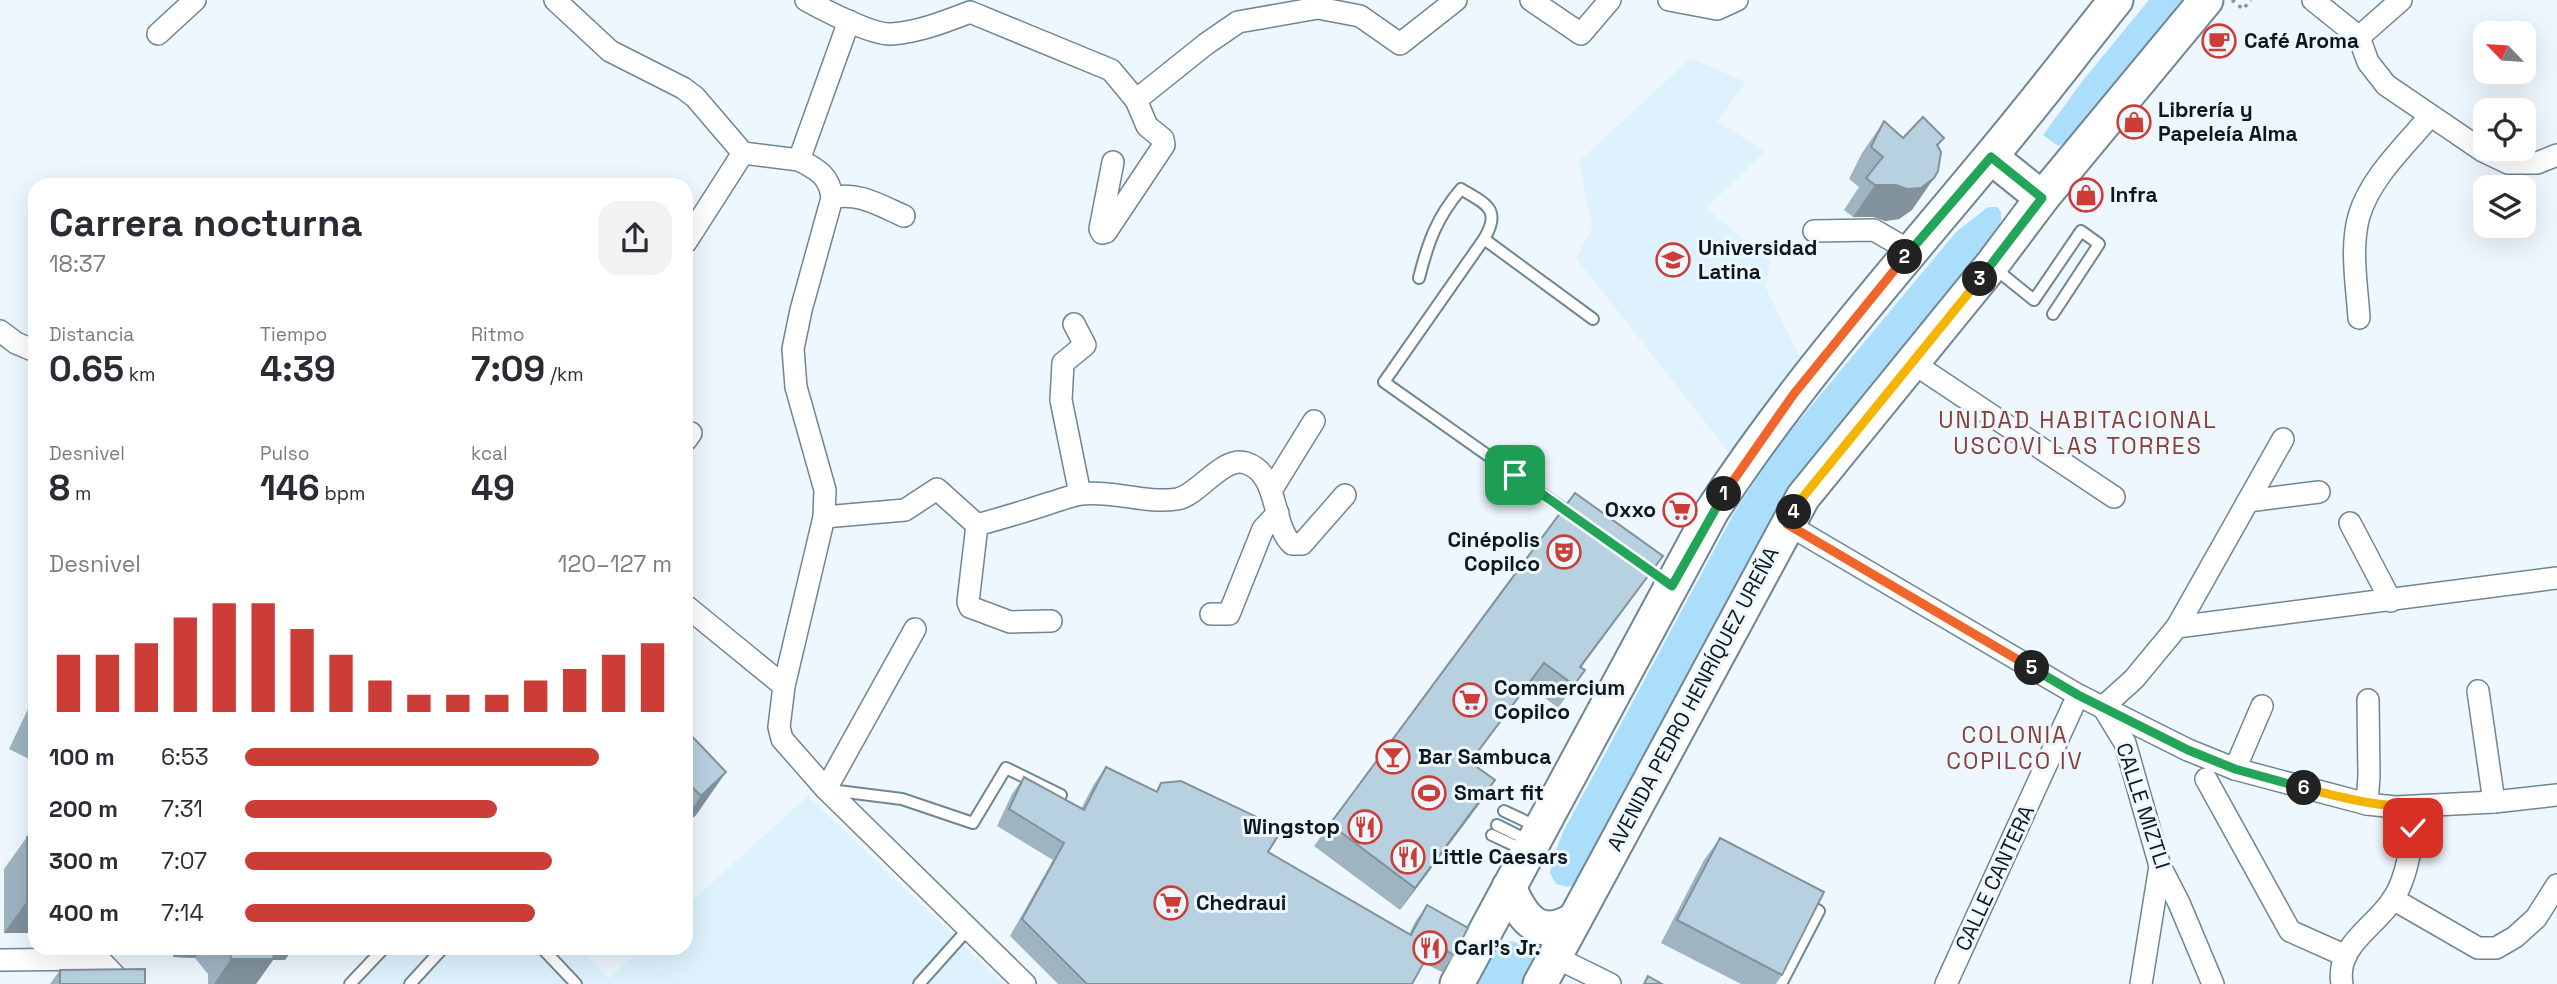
<!DOCTYPE html>
<html lang="es">
<head>
<meta charset="utf-8">
<style>
  :root { --surface:#fff; --page:#f2f2f3; --text:#2b2b33; --muted:#7c7c81; --accent:#cc3d38 }
  body { margin:0; font-family:"Space Grotesk",sans-serif; background:var(--page); color:var(--text); height:100vh; display:flex; flex-direction:column; font-size:26px; white-space:nowrap }
  * { box-sizing:border-box; margin:0 }
  p { font-size:23px; color:var(--muted) }
  .icon { flex:none; width:38px; height:38px; fill:none; stroke:currentColor; stroke-width:2; stroke-linecap:round; stroke-linejoin:round }
  .map { position:relative; flex:1; overflow:hidden }
  .drawer { position:absolute; left:28px; top:178px; width:665px; height:777px; display:flex; flex-direction:column; background:var(--surface); border-radius:21px; box-shadow:0 7px 28px #0002 }
  .drawer>* { flex:none }
  .needle { width:46px; rotate:295deg }
  .fabs { position:absolute; left:2473px; top:21px; display:grid; gap:14px }
  .fabs a { display:grid; place-items:center; width:63px; height:63px; border-radius:14px; background:var(--surface); box-shadow:0 7px 28px #0002; font-size:35px }
  .pin { position:absolute; display:grid; place-items:center; width:60px; height:60px; color:#fff; margin:-30px; border-radius:14px; box-shadow:0 4px 10px #0006 }
  .km { position:absolute; width:35px; height:35px; margin:-18px; border-radius:50%; background:#222; color:#fff; font-size:19px; line-height:35px; text-align:center }
  .round { display:grid; place-items:center; flex:none; width:74px; height:74px; border-radius:21px; background:var(--page) }
  .overview { display:flex; align-items:center; justify-content:space-between; height:119px; padding:0 21px }
  h1 { font-size:38px; font-weight:700; line-height:52px }
  .stats { display:grid; grid-template-columns:repeat(3,1fr); gap:10px; height:119px; padding:7px 21px }
  .stats div { display:grid; align-content:center }
  .stats b { font-size:35px; font-weight:700 }
  .stats small { font-size:19px; font-weight:400 }
  .stats p { font-size:19px }
  .chart { height:196px; padding:14px 21px }
  .chart p { display:flex; justify-content:space-between }
  .chart svg { width:100%; height:126px; margin-top:7px; stroke:var(--accent); stroke-width:6 }
  ul { padding:0 21px; list-style:none; font-size:23px }
  li { display:grid; grid-template-columns:112px 84px 1fr; align-items:center; height:52px }
  li i { height:18px; border-radius:9px; background:var(--accent) }
  .map>svg:first-child { display:block }
  .built { fill:#def2fe }
  .green { fill:#abdefb }
  .lines { fill:none; stroke-linecap:round; stroke-linejoin:round }
  .lane-casing { stroke:#6f8694; stroke-width:14 }
  .street-casing { stroke:#6f8694; stroke-width:24 }
  .primary-casing { stroke:#6f8694; stroke-width:37 }
  .path { stroke:#8a949a; stroke-width:3.5; stroke-dasharray:3.5 5; stroke-linecap:butt }
  .lane { stroke:#fff; stroke-width:10 }
  .street { stroke:#fff; stroke-width:21 }
  .primary { stroke:#fff; stroke-width:33 }
  .wall { fill:#9eb4c1 }
  .shaded-wall { fill:#81929d }
  .building { fill:#b8d1e0; stroke:#81929d; stroke-width:2 }
  .split-1-casing { stroke:#fff; stroke-width:14 }
  .split-2-casing { stroke:#fff; stroke-width:14 }
  .split-3-casing { stroke:#fff; stroke-width:14 }
  .split-4-casing { stroke:#fff; stroke-width:14 }
  .split-5-casing { stroke:#fff; stroke-width:14 }
  .split-6-casing { stroke:#fff; stroke-width:14 }
  .split-7-casing { stroke:#fff; stroke-width:14 }
  .split-1 { stroke:#22a559; stroke-width:9 }
  .split-2 { stroke:#f0652b; stroke-width:9 }
  .split-3 { stroke:#22a559; stroke-width:9 }
  .split-4 { stroke:#f5b400; stroke-width:9 }
  .split-5 { stroke:#f0652b; stroke-width:9 }
  .split-6 { stroke:#22a559; stroke-width:9 }
  .split-7 { stroke:#f5b400; stroke-width:9 }
  .labels { text-anchor:middle; stroke-width:6; stroke-linejoin:round; paint-order:stroke }
  .poi-label { font-size:21px; font-weight:bold; fill:#0d171c; stroke:#edf7fd; text-anchor:start }
  .street-label { font-size:21px; fill:#0d171c; stroke:#edf7fd }
  .neighbourhood-label { font-size:23px; letter-spacing:2px; fill:#863e38; stroke:#edf7fd }
</style>
</head>
<body>
<div class="map">
<svg width="2557" height="984" viewBox="0 0 2557 984">
  <rect width="100%" height="100%" fill="#edf7fd"/>
  <!-- built -->
  <g class="built">
    <polygon points="1691,58 1746,82 1717,121 1765,152 1706,208 1771,262 1765,286 1804,366 1734,459 1576,258 1592,229 1579,161"/>
    <polygon points="808,796 1004,984 344,984 379,949 580,949 609,978 641,949 686,948 686,906"/>
  </g>
  <!-- green -->
  <g class="green">
    <polygon points="2149,0 2190,0 2086,133 2058,146 2043,135 2084,79"/>
    <polygon points="1988,207 1997,207 2001,212 2001,220 1995,236 1794,489 1578,885 1567,887 1556,884 1550,873 1552,860 1563,832 1734,513 1777,447 1956,232"/>
    <path d="M1503,941C1521,941 1533,948 1538,965L1528,984H1475L1494,947Z"/>
  </g>
  <g class="lines">
    <defs>
      <g id="lane">
        <polyline points="1993,267 2034,300 2081,231 2099,244 2053,314"/>
        <path d="M1419,278C1428,242 1437,217 1461,189C1486,204 1502,209 1484,239"/>
        <polyline points="1572,515 1384,382 1484,239 1593,319"/>
        <polyline points="830,790 902,799 973,823 1006,768 1061,795"/>
        <polyline points="1504,811 1538,827"/>
        <polyline points="1497,825 1529,841"/>
        <polyline points="1492,835 1524,850"/>
        <polyline points="542,948 576,984"/>
        <polyline points="350,984 384,948"/>
        <polyline points="410,984 443,948"/>
        <polyline points="919,984 968,929"/>
        <polyline points="1781,984 1819,911 1804,903"/>
      </g>
      <g id="street">
        <polyline points="555,0 610,51 683,88 695,97 743,153 799,160"/>
        <path d="M806,0C824,10 872,35 891,34C919,32 944,22 970,12L1111,70L1136,100L1206,44L1238,22L1318,8L1360,16L1400,44L1456,0"/>
        <polyline points="1531,0 1581,34 1610,0"/>
        <polyline points="1669,0 1717,9 1737,0"/>
        <polyline points="2313,0 2359,37 2368,62 2386,85 2483,151 2508,163 2537,163 2557,155"/>
        <path d="M849,21L799,160C817,169 830,176 832,198L801,310L793,349L796,387L825,490L824,517L784,686L779,727L782,739L826,789L1025,984"/>
        <polyline points="158,34 195,0"/>
        <polyline points="2359,37 2401,0"/>
        <polyline points="1113,162 1100,229 1102,233 1106,232 1164,145 1163,139 1147,126 1136,100"/>
        <path d="M832,198C857,191 881,206 904,216"/>
        <polyline points="1814,231 1874,230 1910,251"/>
        <polyline points="686,242 743,153"/>
        <path d="M2359,318C2357,286 2350,248 2359,216C2370,178 2405,146 2430,116"/>
        <polyline points="1074,324 1085,345 1063,363 1061,400 1080,494"/>
        <polyline points="0,331 16,343 35,351"/>
        <polyline points="1913,363 2114,497"/>
        <polyline points="686,440 691,433"/>
        <polyline points="1272,489 1314,421"/>
        <polyline points="2248,501 2319,492"/>
        <path d="M824,517L905,510L937,489L977,525C1002,518 1026,511 1050,503C1060,500 1070,496 1081,494C1113,490 1145,504 1177,499C1198,496 1223,455 1246,463C1280,474 1271,525 1292,544H1302L1345,495"/>
        <polyline points="2350,523 2391,601"/>
        <polyline points="1787,524 2078,695 2188,750 2235,769 2367,804 2395,807 2494,802 2557,795"/>
        <polyline points="977,525 968,602 970,607 1010,622 1051,621"/>
        <polyline points="686,606 784,686"/>
        <polyline points="1211,614 1229,614 1263,529 1278,513"/>
        <polyline points="2177,627 2557,578"/>
        <polyline points="2478,691 2494,802"/>
        <polyline points="2235,769 2262,706"/>
        <polyline points="2206,779 2290,931 2346,956"/>
        <polyline points="826,789 915,629"/>
        <polyline points="2367,804 2369,776 2368,700"/>
        <polyline points="2393,899 2478,948 2496,948 2515,937 2536,918 2557,885"/>
        <polyline points="1555,957 1610,984"/>
        <polyline points="0,960 99,959 123,984"/>
        <polyline points="1946,984 2078,695"/>
        <polyline points="2141,984 2160,866"/>
        <polyline points="2213,984 2179,903 2160,866 2125,743 2103,707 2134,679 2177,627 2283,439"/>
        <path d="M2342,984C2335,945 2376,927 2393,899C2410,874 2410,835 2422,806"/>
      </g>
      <g id="primary">
        <polyline points="1991,157 2042,198"/>
        <path d="M1509,887C1522,918 1539,942 1575,919"/>
        <path d="M1457,984L1712,511C1794,385 1894,273 1990,157C2033,106 2074,52 2116,0"/>
        <polyline points="1540,984 1803,497 1991,266 2042,198 2206,0"/>
      </g>
    </defs>
    <!-- lane casing -->
    <use href="#lane" class="lane-casing"/>
    <!-- street casing -->
    <use href="#street" class="street-casing"/>
    <!-- primary casing -->
    <use href="#primary" class="primary-casing"/>
    <!-- path -->
    <polyline class="path" points="2232,0 2243,9 2251,0"/>
    <!-- lane -->
    <use href="#lane" class="lane"/>
    <!-- street -->
    <use href="#street" class="street"/>
    <!-- primary -->
    <use href="#primary" class="primary"/>
  </g>
  <!-- wall -->
  <g class="wall">
    <polygon points="1884,121 1903,138 1944,138 1938,146 1912,210 1899,219 1885,221 1874,217 1853,217 1844,210 1859,187 1849,179 1862,153"/>
    <polygon points="1663,556 1581,668 1585,670 1558,708 1528,685 1471,762 1480,803 1400,910 1314,846 1330,824"/>
    <polygon points="35,698 35,798 28,795 34,779 29,759 9,749 28,709"/>
    <polygon points="686,730 726,772 696,815 686,824"/>
    <polygon points="1106,767 1156,791 1161,783 1268,852 1409,934 1415,922 1427,905 1454,955 1442,972 1424,963 1412,984 1058,984 1010,936 1053,860 997,826 1012,794 1024,777 1081,809 1094,784"/>
    <polygon points="27,837 35,837 35,933 4,933 4,869"/>
    <polygon points="1720,838 1782,975 1776,984 1741,984 1661,943 1704,860"/>
    <polygon points="173,948 293,948 285,960 273,960 256,984 208,984 208,974 195,958 173,957"/>
    <polygon points="60,970 145,984 50,984"/>
  </g>
  <!-- shaded-wall -->
  <g class="shaded-wall">
    <polygon points="1934,178 1912,210 1899,219 1885,221 1874,217 1853,217 1875,185"/>
    <polygon points="1544,663 1528,685 1454,784 1470,762"/>
    <polygon points="726,772 696,815 686,824 686,818 701,796"/>
    <polygon points="1495,780 1480,803 1400,910 1415,888"/>
    <polygon points="27,901 35,901 35,933 4,933"/>
    <polygon points="179,948 202,948 195,958 173,957"/>
    <polygon points="271,948 293,948 285,960 273,960 256,984 214,984 231,959"/>
  </g>
  <!-- building -->
  <g class="building">
    <polygon points="1923,117 1944,138 1937,145 1941,152 1938,171 1934,178 1921,188 1907,189 1896,185 1875,185 1866,178 1883,157 1871,147 1884,121 1903,138"/>
    <polygon points="1575,493 1663,556 1580,667 1585,670 1574,685 1544,663 1470,762 1495,780 1415,888 1330,824"/>
    <polygon points="35,710 35,719 32,717"/>
    <polygon points="686,730 726,772 701,796 686,781"/>
    <polygon points="1106,767 1157,792 1161,783 1181,781 1282,829 1268,852 1411,935 1427,905 1468,928 1454,955 1434,944 1412,984 1087,984 1022,919 1064,843 1009,809 1024,777 1084,810"/>
    <rect x="27" y="837" width="8" height="64"/>
    <polygon points="1720,838 1824,892 1782,975 1677,920"/>
    <polygon points="230,948 275,948 273,959 231,959"/>
    <polygon points="145,969 145,984 60,984 60,970"/>
    <polygon points="1648,976 1662,984 1644,984"/>
  </g>
  <g class="lines">
    <defs>
      <polyline id="split-1" points="1515,475 1672,586 1724,494"/>
      <polyline id="split-2" points="1724,494 1793,395 1905,257"/>
      <polyline id="split-3" points="1905,257 1991,157 2042,198 1980,279"/>
      <polyline id="split-4" points="1794,512 1803,497 1980,279"/>
      <polyline id="split-5" points="1794,512 1787,524 2032,668"/>
      <polyline id="split-6" points="2032,668 2078,695 2188,750 2235,769 2304,788"/>
      <path id="split-7" d="M2304,788C2345,798 2379,808 2422,806L2413,828"/>
    </defs>
    <!-- split-1 casing -->
    <use href="#split-1" class="split-1-casing"/>
    <!-- split-2 casing -->
    <use href="#split-2" class="split-2-casing"/>
    <!-- split-3 casing -->
    <use href="#split-3" class="split-3-casing"/>
    <!-- split-4 casing -->
    <use href="#split-4" class="split-4-casing"/>
    <!-- split-5 casing -->
    <use href="#split-5" class="split-5-casing"/>
    <!-- split-6 casing -->
    <use href="#split-6" class="split-6-casing"/>
    <!-- split-7 casing -->
    <use href="#split-7" class="split-7-casing"/>
    <!-- split-1 -->
    <use href="#split-1" class="split-1"/>
    <!-- split-2 -->
    <use href="#split-2" class="split-2"/>
    <!-- split-3 -->
    <use href="#split-3" class="split-3"/>
    <!-- split-4 -->
    <use href="#split-4" class="split-4"/>
    <!-- split-5 -->
    <use href="#split-5" class="split-5"/>
    <!-- split-6 -->
    <use href="#split-6" class="split-6"/>
    <!-- split-7 -->
    <use href="#split-7" class="split-7"/>
  </g>
  <!-- icons -->
  <defs>
    <symbol id="cafe-ring" viewBox="-11 -11 22 22"><circle r="9.5" fill="#edf7fd" stroke="#cc3d38" stroke-width="1.5"/><path d="M-5.5-4.5H6V0H3Q3 3.5 0 3.5H-2.5Q-5.5 3.5-5.5 0ZM3-3.2v2h1.7v-2ZM-6 4.5H4V6H-6Z" fill="#cc3d38"/></symbol>
    <symbol id="shop-ring" viewBox="-11 -11 22 22"><circle r="9.5" fill="#edf7fd" stroke="#cc3d38" stroke-width="1.5"/><path d="M-5-2.5h2.3a2.7 3.5 0 0 1 5.4 0H5L5.5 6h-11ZM-1.5-2.5h3a1.5 2.3 0 0 0-3 0Z" fill="#cc3d38"/></symbol>
    <symbol id="university-ring" viewBox="-11 -11 22 22"><circle r="9.5" fill="#edf7fd" stroke="#cc3d38" stroke-width="1.5"/><path d="M0-5L7-2L0 1L-7-2ZM-4 1L0 2.5L4 1V4Q0 6-4 4Z" fill="#cc3d38"/></symbol>
    <symbol id="supermarket-ring" viewBox="-11 -11 22 22"><circle r="9.5" fill="#edf7fd" stroke="#cc3d38" stroke-width="1.5"/><path d="M-6-5.5h2.5l.6 2H6L4.5 2H-2.5L-4.4-4H-6ZM-1.5 3.2a1.3 1.3 0 1 0 .1 0ZM3 3.2a1.3 1.3 0 1 0 .1 0Z" fill="#cc3d38"/></symbol>
    <symbol id="theatre-ring" viewBox="-11 -11 22 22"><circle r="9.5" fill="#edf7fd" stroke="#cc3d38" stroke-width="1.5"/><path d="M-5-5.5Q0-4 5-5.5V0Q5 5 0 6Q-5 5-5 0ZM-3.3-2.5H-1v1.5H-3.3ZM1-2.5H3.3v1.5H1ZM-2.8 1Q0 5.5 2.8 1Z" fill="#cc3d38"/></symbol>
    <symbol id="bar-ring" viewBox="-11 -11 22 22"><circle r="9.5" fill="#edf7fd" stroke="#cc3d38" stroke-width="1.5"/><path d="M-6-5H6L.8 .8V4.5H3.5V6h-7V4.5H-.8V.8Z" fill="#cc3d38"/></symbol>
    <symbol id="stadium-ring" viewBox="-11 -11 22 22"><circle r="9.5" fill="#edf7fd" stroke="#cc3d38" stroke-width="1.5"/><path d="M0-5a6.5 5 0 1 0 0 10a6.5 5 0 1 0 0-10ZM-3.5-1.8h7v3.6h-7Z" fill="#cc3d38"/></symbol>
    <symbol id="restaurant-ring" viewBox="-11 -11 22 22"><circle r="9.5" fill="#edf7fd" stroke="#cc3d38" stroke-width="1.5"/><path d="M-5-6h1v4h1v-4h1v4h1v-4h1v5L-1.5 .5V6h-2V.5L-5-1ZM5-6V6H3V1.5H1.5Q1.5-4 5-6Z" fill="#cc3d38"/></symbol>
  </defs>
  <g fill-rule="evenodd">
    <use href="#cafe-ring" x="2200" y="22" width="38" height="38"/>
    <use href="#shop-ring" x="2115" y="103" width="38" height="38"/>
    <use href="#shop-ring" x="2067" y="176" width="38" height="38"/>
    <use href="#university-ring" x="1654" y="241" width="38" height="38"/>
    <use href="#supermarket-ring" x="1661" y="491" width="38" height="38"/>
    <use href="#theatre-ring" x="1545" y="533" width="38" height="38"/>
    <use href="#supermarket-ring" x="1451" y="681" width="38" height="38"/>
    <use href="#bar-ring" x="1374" y="738" width="38" height="38"/>
    <use href="#stadium-ring" x="1410" y="774" width="38" height="38"/>
    <use href="#restaurant-ring" x="1346" y="808" width="38" height="38"/>
    <use href="#restaurant-ring" x="1389" y="838" width="38" height="38"/>
    <use href="#supermarket-ring" x="1152" y="884" width="38" height="38"/>
    <use href="#restaurant-ring" x="1411" y="929" width="38" height="38"/>
  </g>
  <g class="labels">
    <!-- poi labels -->
    <g class="poi-label">
      <text x="2244" y="48">Café Aroma</text>
      <text x="2158" y="117">Librería y<tspan x="2158" dy="24">Papeleía Alma</tspan></text>
      <text x="2110" y="202">Infra</text>
      <text x="1698" y="255">Universidad<tspan x="1698" dy="24">Latina</tspan></text>
      <text x="1656" y="517" text-anchor="end">Oxxo</text>
      <text x="1540" y="547" text-anchor="end">Cinépolis<tspan x="1540" dy="24">Copilco</tspan></text>
      <text x="1494" y="695">Commercium<tspan x="1494" dy="24">Copilco</tspan></text>
      <text x="1418" y="764">Bar Sambuca</text>
      <text x="1454" y="800">Smart fit</text>
      <text x="1340" y="834" text-anchor="end">Wingstop</text>
      <text x="1432" y="864">Little Caesars</text>
      <text x="1196" y="910">Chedraui</text>
      <text x="1454" y="955">Carl's Jr.</text>
    </g>
    <!-- street labels -->
    <g class="street-label">
      <text transform="translate(1693 699) rotate(-62)" y="7">AVENIDA PEDRO HENRÍQUEZ UREÑA</text>
      <text transform="translate(2143 806) rotate(72)" y="7">CALLE MIZTLI</text>
      <text transform="translate(1995 878) rotate(-65)" y="7">CALLE CANTERA</text>
    </g>
    <!-- neighbourhood labels -->
    <g class="neighbourhood-label">
      <text x="2078" y="428">UNIDAD HABITACIONAL<tspan x="2078" dy="26">USCOVI LAS TORRES</tspan></text>
      <text x="2015" y="743">COLONIA<tspan x="2015" dy="26">COPILCO IV</tspan></text>
    </g>
  </g>
</svg>
<div class="fabs">
<a><svg class="needle" viewBox="-14 -14 28 28"><path d="M0-13l5 13h-10z" fill="#e53935"/><path d="M0 13l5-13h-10z" fill="#7c7c81"/></svg></a>
<a><svg class="icon" aria-label="locate" viewBox="0 0 24 24"><circle cx="12" cy="12" r="6"/><path d="M12 2v4M12 18v4M2 12h4M18 12h4"/></svg></a>
<a><svg class="icon" aria-label="layers" viewBox="0 0 24 24"><path d="M12 4l9 5-9 5-9-5zM3 14l9 5 9-5"/></svg></a>
</div>
<div class="pin" style="left:1515px;top:475px;background:#1e9e55"><svg class="icon" aria-label="arrive" viewBox="0 0 24 24"><path d="M6 21V4h12l-3 4 3 4H6"/></svg></div>
<div class="pin" style="left:2413px;top:828px;background:#d93025"><svg class="icon" aria-label="check" viewBox="0 0 24 24"><path d="M5 12l5 5 9-10"/></svg></div>
<b class="km" style="left:1724px;top:494px">1</b>
<b class="km" style="left:1905px;top:257px">2</b>
<b class="km" style="left:1980px;top:279px">3</b>
<b class="km" style="left:1794px;top:512px">4</b>
<b class="km" style="left:2032px;top:668px">5</b>
<b class="km" style="left:2304px;top:788px">6</b>
<section class="drawer">
<div class="overview"><div><h1>Carrera nocturna</h1><p>18:37</p></div><a class="round"><svg class="icon" aria-label="share" viewBox="0 0 24 24"><path d="M12 15V3M7 8l5-5 5 5M5 13v7h14v-7"/></svg></a></div>
<div class="stats">
<div><p>Distancia</p><b>0.65<small> km</small></b></div>
<div><p>Tiempo</p><b>4:39</b></div>
<div><p>Ritmo</p><b>7:09<small> /km</small></b></div>
</div>
<div class="stats">
<div><p>Desnivel</p><b>8<small> m</small></b></div>
<div><p>Pulso</p><b>146<small> bpm</small></b></div>
<div><p>kcal</p><b>49</b></div>
</div>
<div class="chart"><p><span>Desnivel</span>120–127 m</p>
<svg viewBox="0 0 160 44" preserveAspectRatio="none"><path d="M5 44V24M15 44V24M25 44V20M35 44V11M45 44V6M55 44V6M65 44V15M75 44V24M85 44V33M95 44V38M105 44V38M115 44V38M125 44V33M135 44V29M145 44V24M155 44V20"/></svg>
</div>
<ul>
<li><b>100 m</b>6:53<i style="width:83%"></i></li>
<li><b>200 m</b>7:31<i style="width:59%"></i></li>
<li><b>300 m</b>7:07<i style="width:72%"></i></li>
<li><b>400 m</b>7:14<i style="width:68%"></i></li>
</ul>
</section>
</div>
</body>
</html>
